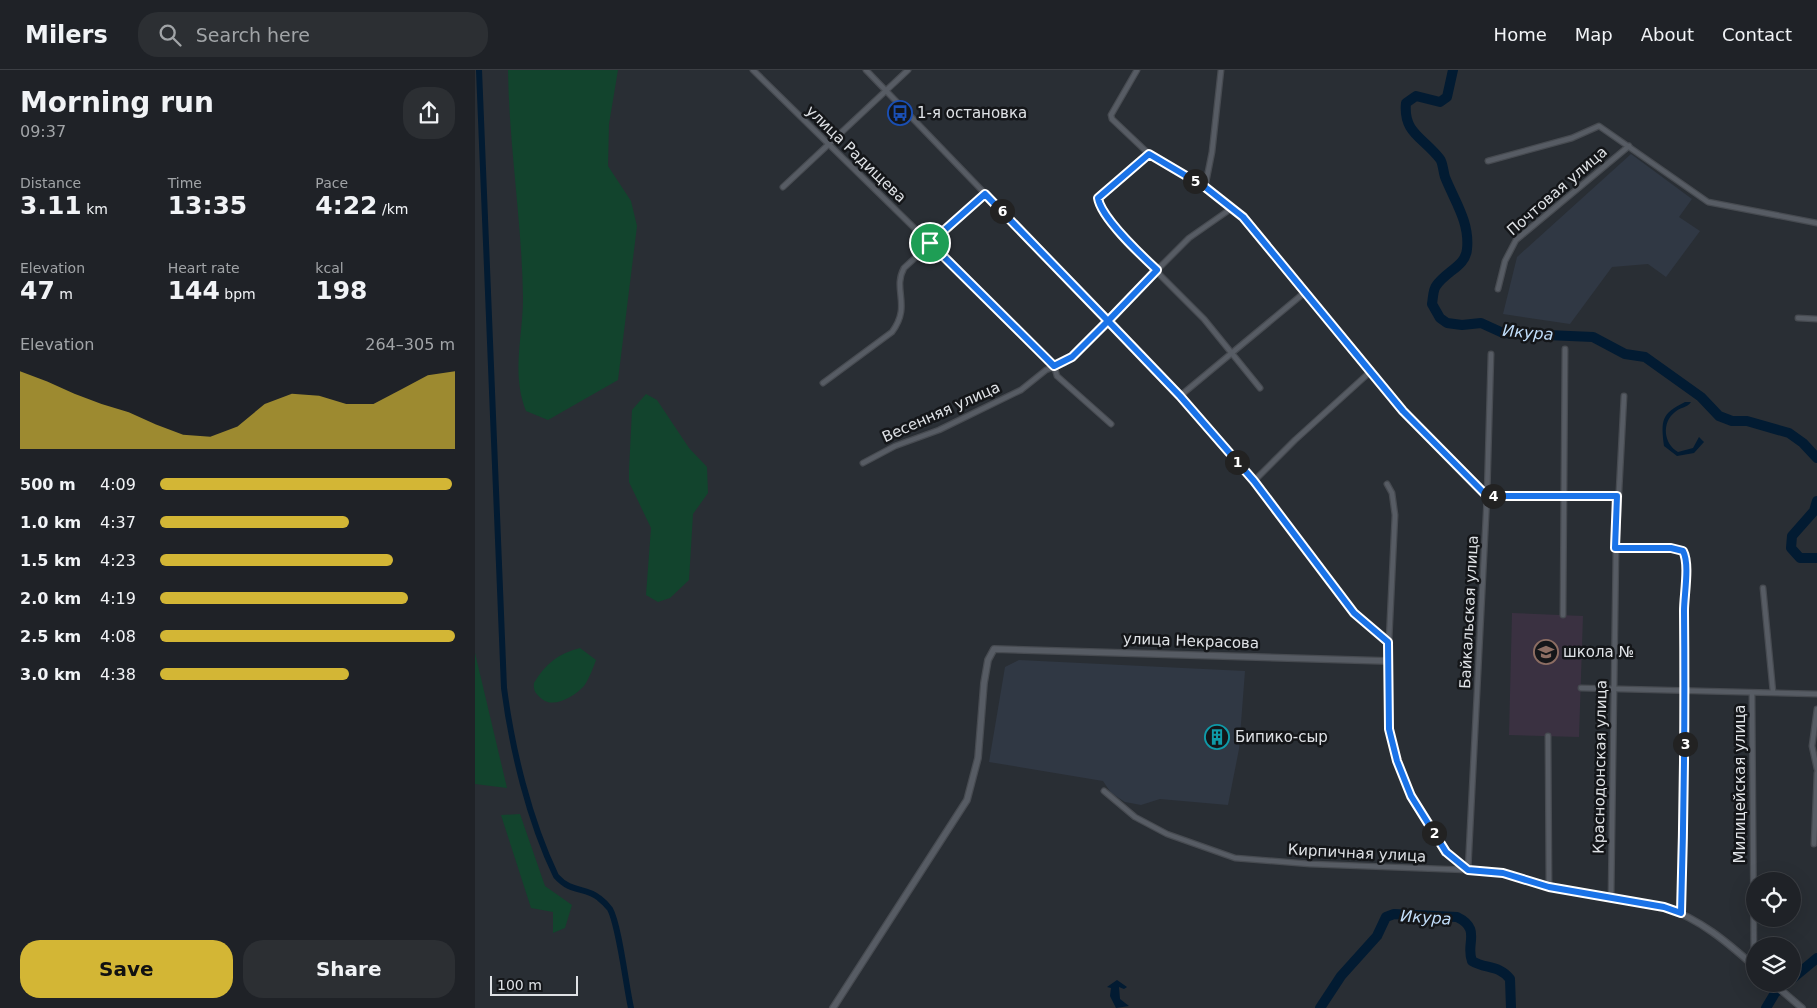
<!DOCTYPE html>
<html lang="en">
<head>
<meta charset="utf-8">
<style>
  :root { --surface:#1f2227; --page:#2c2f33; --text:#f1f3f6; --muted:#a1a4a7; --line:#3c3f44; --accent:#d3b635 }
  body { margin:0; font-family:"DejaVu Sans",sans-serif; background:var(--page); color:var(--text); height:100vh; display:flex; flex-direction:column; font-size:19px; white-space:nowrap }
  * { box-sizing:border-box; margin:0 }
  p { font-size:16px; color:var(--muted) }
  .icon { flex:none; width:28px; height:28px; fill:none; stroke:currentColor; stroke-width:2; stroke-linecap:round; stroke-linejoin:round }
  .map { position:relative; flex:1; overflow:hidden }
  .details { display:flex; flex-direction:column; background:var(--surface); width:475px }
  .details>* { flex:none }
  .tools { position:absolute; left:1271px; top:802px; display:grid; gap:10px }
  .tools a { display:grid; place-items:center; width:55px; height:55px; border-radius:50%; background:var(--surface); box-shadow:0 5px 20px #0002,0 0 0 1px var(--line); font-size:25px }
  .scale { position:absolute; left:15px; bottom:12px; width:88px; box-sizing:border-box; padding-left:5px; border:2px solid #dfe2e6; border-top:0; font-size:14px; line-height:18px; white-space:nowrap; color:#dfe2e6; -webkit-text-stroke:4px #141619; paint-order:stroke }
  .pin { position:absolute; display:grid; place-items:center; width:42px; height:42px; color:#fff; margin:-21px; border:2px solid #fff; border-radius:50%; box-shadow:0 1px 5px #0007 }
  .km { position:absolute; width:25px; height:25px; margin:-12px; border-radius:50%; background:#222; color:#fff; font-size:14px; line-height:25px; text-align:center }
  .round { display:grid; place-items:center; flex:none; width:52px; height:52px; border-radius:20px; background:var(--page) }
  .head { display:flex; align-items:center; justify-content:space-between; height:85px; padding:0 20px }
  h1 { font-size:28px; font-weight:800; line-height:38px }
  .figures { display:grid; grid-template-columns:repeat(3,1fr); gap:8px; height:85px; padding:5px 20px }
  .figures div { display:grid; align-content:center }
  .figures b { font-size:25px; font-weight:800 }
  .figures small { font-size:14px; font-weight:400 }
  .figures p { font-size:14px }
  .chart { height:140px; padding:10px 20px }
  .chart p { display:flex; justify-content:space-between }
  .chart svg { width:100%; height:90px; margin-top:5px; fill:var(--accent); opacity:.7 }
  .action { display:flex; gap:10px; margin-top:auto; padding:10px 20px }
  .action a { flex:1; height:58px; border-radius:20px; background:var(--accent); color:#111; font-size:20px; font-weight:800; line-height:58px; text-align:center }
  .action a+a { background:var(--page); color:var(--text) }
  ul { padding:0 20px; list-style:none; font-size:16px }
  li { display:grid; grid-template-columns:80px 60px 1fr; align-items:center; height:38px }
  li i { height:12px; border-radius:6px; background:var(--accent) }
  header { display:flex; align-items:center; gap:30px; box-sizing:border-box; height:70px; padding:0 25px; background:var(--surface); border-bottom:1px solid var(--line) }
  header strong { font-size:24px }
  nav { display:flex; gap:28px; margin-inline-start:auto; font-size:18px }
  .search { width:350px; height:45px; background:var(--page); display:flex; align-items:center; gap:12px; box-sizing:border-box; padding:0 18px; border-radius:20px; color:var(--muted); font-size:19px }
  main { display:flex; flex:1; min-height:0 }
  .map>svg:first-child { display:block }
  .built { fill:#303844 }
  .education { fill:#3a3141 }
  .green { fill:#12442d }
  .water { fill:#021b32 }
  .lines { fill:none; stroke-linecap:round; stroke-linejoin:round }
  .canal { stroke:#021b32; stroke-width:6 }
  .river { stroke:#021b32; stroke-width:10 }
  .minor-casing { stroke:#474b51; stroke-width:7 }
  .tertiary-casing { stroke:#474b51; stroke-width:8 }
  .minor { stroke:#575c64; stroke-width:4.5 }
  .tertiary { stroke:#575c64; stroke-width:5.5 }
  .route-casing { stroke:#fff; stroke-width:10 }
  .route { stroke:#1a73e8; stroke-width:6 }
  .labels { text-anchor:middle; stroke-width:5; stroke-linejoin:round; paint-order:stroke }
  .poi-label { font-size:15px; fill:#dfe2e6; stroke:#141619; text-anchor:start }
  .street-label { font-size:15px; fill:#dfe2e6; stroke:#141619 }
  .water-label { font-size:16px; font-style:italic; fill:#c1ddf9; stroke:#141619 }
</style>
</head>
<body>
<header>
<strong>Milers</strong>
<div class="search"><svg class="icon" aria-label="search" viewBox="0 0 24 24"><circle cx="10" cy="10" r="6"/><path d="M15 15l6 6"/></svg>Search here</div>
<nav><a>Home</a><a>Map</a><a>About</a><a>Contact</a></nav>
</header>
<main>
<section class="details">
<div class="head"><div><h1>Morning run</h1><p>09:37</p></div><a class="round"><svg class="icon" aria-label="share" viewBox="0 0 24 24"><path d="M12 15V3M7 8l5-5 5 5M5 13v7h14v-7"/></svg></a></div>
<div class="figures">
<div><p>Distance</p><b>3.11<small> km</small></b></div>
<div><p>Time</p><b>13:35</b></div>
<div><p>Pace</p><b>4:22<small> /km</small></b></div>
</div>
<div class="figures">
<div><p>Elevation</p><b>47<small> m</small></b></div>
<div><p>Heart rate</p><b>144<small> bpm</small></b></div>
<div><p>kcal</p><b>198</b></div>
</div>
<div class="chart"><p><span>Elevation</span>264–305 m</p>
<svg viewBox="0 0 160 44" preserveAspectRatio="none"><path d="M0 44V6L10 11L20 17L30 22L40 26L50 32L60 37L70 38L80 33L90 22L100 17L110 18L120 22L130 22L140 15L150 8L160 6V44z"/></svg>
</div>
<ul>
<li><b>500 m</b>4:09<i style="width:99%"></i></li>
<li><b>1.0 km</b>4:37<i style="width:64%"></i></li>
<li><b>1.5 km</b>4:23<i style="width:79%"></i></li>
<li><b>2.0 km</b>4:19<i style="width:84%"></i></li>
<li><b>2.5 km</b>4:08<i style="width:100%"></i></li>
<li><b>3.0 km</b>4:38<i style="width:64%"></i></li>
</ul>
<div class="action"><a>Save</a><a>Share</a></div>
</section>
<div class="map">
<svg width="1342" height="938" viewBox="0 0 1342 938">
  <rect width="100%" height="100%" fill="#292e34"/>
  <!-- built -->
  <g class="built">
    <polygon points="1156,84 1217,129 1204,147 1225,161 1191,207 1173,194 1137,197 1095,254 1028,244 1042,187"/>
    <polygon points="544,590 770,601 764,679 753,735 685,729 666,735 650,732 636,723 628,711 514,692 530,597"/>
  </g>
  <!-- education -->
  <polygon class="education" points="1037,543 1108,546 1104,667 1034,665"/>
  <!-- green -->
  <g class="green">
    <path d="M33,0H143L134,54L133,96L156,131L162,156L143,310L73,350L51,341C36,303 48,267 48,228C47,152 34,76 33,0Z"/>
    <polygon points="171,324 182,330 214,378 232,397 233,423 218,444 214,510 195,528 183,532 171,525 176,458 154,412 154,400 157,340"/>
    <path d="M105,578L121,590C118,598 114,609 109,616C100,626 79,639 67,629C61,624 58,621 59,613C70,594 84,583 105,578Z"/>
    <polygon points="0,583 32,718 0,714"/>
    <polygon points="45,744 70,816 97,835 90,858 78,863 78,842 56,838 26,745"/>
  </g>
  <!-- water -->
  <g class="water">
    <path d="M1210,332H1216C1212,338 1205,337 1200,342C1186,353 1189,374 1203,382L1218,378L1224,367L1229,372L1219,383L1202,386L1189,376C1186,350 1186,344 1210,332Z"/>
    <polygon points="642,910 652,917 649,919 644,917 645,929 654,936 641,938 635,926 636,918 632,917"/>
  </g>
  <g class="lines">
    <!-- canal -->
    <path class="canal" d="M4,0L29,618C37,679 54,750 81,806C97,824 109,816 124,828C128,831 132,835 135,839C144,855 151,916 156,938"/>
    <!-- river -->
    <g class="river">
      <path d="M978,0L972,27L965,32L941,26L931,33C928,63 948,67 965,89C968,93 968,101 970,107C979,130 995,152 992,179C991,196 971,201 961,216C958,220 958,228 957,234L965,248L972,253L987,255L1006,253L1028,263L1118,267L1150,284L1170,287L1226,327L1244,346L1257,351H1272L1314,363L1328,373L1342,388"/>
      <polyline points="1342,431 1339,441 1317,466 1316,478 1325,488 1342,488"/>
      <polyline points="1318,908 1342,888"/>
      <path d="M845,938L866,906L902,866L911,847L919,844L982,847C1007,859 990,874 997,891C1010,899 1025,895 1035,909L1036,938"/>
      <polyline points="1291,938 1300,923 1311,914"/>
    </g>
    <defs>
      <g id="minor">
        <polyline points="278,0 570,286 579,296 582,306 636,354"/>
        <polyline points="391,0 705,326 779,411 879,543 913,572"/>
        <polyline points="662,0 636,45 637,49 674,84 730,117 767,147 928,341 1012,426 1142,426"/>
        <polyline points="674,84 627,123 623,128 624,132 652,172 729,249 785,318"/>
        <polyline points="1013,91 1097,68 1124,56 1233,132 1342,153"/>
        <polyline points="308,117 433,0"/>
        <polyline points="730,117 737,82 746,0"/>
        <polyline points="1023,219 1030,191 1041,170 1154,76"/>
        <polyline points="1323,248 1342,249"/>
        <path d="M348,313L417,262C437,235 417,220 429,198L510,124"/>
        <polyline points="705,326 829,223"/>
        <polyline points="388,393 420,376 464,360 546,320 571,300 589,293 714,168 757,138"/>
        <polyline points="779,411 820,370 895,302"/>
        <polyline points="912,414 917,423 920,445 913,591"/>
        <path d="M1141,478L1196,479L1207,481C1216,496 1209,524 1209,541C1210,642 1209,742 1206,843"/>
        <polyline points="1288,518 1298,622"/>
        <polyline points="1088,545 1090,279"/>
        <polyline points="1106,618 1342,624"/>
        <polyline points="1277,623 1279,895"/>
        <polyline points="1342,639 1337,676 1342,699"/>
        <polyline points="1073,666 1074,817"/>
        <polyline points="629,721 660,747 692,764 760,788 835,794 993,800 1012,426 1016,284"/>
        <polyline points="1339,774 1342,703"/>
        <polyline points="1136,829 1141,478 1149,326"/>
      </g>
      <g id="tertiary">
        <polyline points="1299,914 1327,938"/>
        <path d="M358,938L492,730L503,688L509,613L513,590L519,579L913,591L914,659L922,691L936,727L971,782L993,800L1028,803L1074,817L1189,837C1225,849 1252,872 1280,897"/>
      </g>
    </defs>
    <!-- minor casing -->
    <use href="#minor" class="minor-casing"/>
    <!-- tertiary casing -->
    <use href="#tertiary" class="tertiary-casing"/>
    <!-- minor -->
    <use href="#minor" class="minor"/>
    <!-- tertiary -->
    <use href="#tertiary" class="tertiary"/>
  </g>
  <g class="lines">
    <defs>
      <path id="route" d="M455,173L579,296L597,287L633,251L705,326L779,411L879,543L913,572L914,659L922,691L936,726L971,782L993,800L1028,803L1074,817L1189,837L1206,843C1209,742 1210,642 1209,541C1209,525 1215,494 1208,481L1196,478H1140L1142,426H1012L928,341L768,147L730,117L674,84L623,128C626,148 666,185 682,200L633,251L510,124L455,173"/>
    </defs>
    <!-- route casing -->
    <use href="#route" class="route-casing"/>
    <!-- route -->
    <use href="#route" class="route"/>
  </g>
  <!-- icons -->
  <defs>
    <symbol id="bus-ring" viewBox="-11 -11 22 22"><circle r="9.5" fill="#141619" stroke="#1a4fb4" stroke-width="1.5"/><path d="M-5-6H5V4H4V6H2V4H-2V6H-4V4H-5ZM-3.5-4V0h7V-4ZM-3.5 1.2v1.5H-2V1.2ZM2 1.2v1.5H3.5V1.2Z" fill="#1a4fb4"/></symbol>
    <symbol id="school-ring" viewBox="-11 -11 22 22"><circle r="9.5" fill="#141619" stroke="#8d6e63" stroke-width="1.5"/><path d="M0-5L7-2L0 1L-7-2ZM-4 1L0 2.5L4 1V4Q0 6-4 4Z" fill="#8d6e63"/></symbol>
    <symbol id="building-ring" viewBox="-11 -11 22 22"><circle r="9.5" fill="#141619" stroke="#0f9aa8" stroke-width="1.5"/><path d="M-4-6H4V6H1V3H-1V6H-4ZM-2.5-4.3h1.7v1.8h-1.7ZM.8-4.3h1.7v1.8H.8ZM-2.5-1h1.7V.8h-1.7ZM.8-1h1.7V.8H.8Z" fill="#0f9aa8"/></symbol>
  </defs>
  <g fill-rule="evenodd">
    <use href="#bus-ring" x="411" y="29" width="28" height="28"/>
    <use href="#school-ring" x="1057" y="568" width="28" height="28"/>
    <use href="#building-ring" x="728" y="653" width="28" height="28"/>
  </g>
  <g class="labels">
    <!-- poi labels -->
    <g class="poi-label">
      <text x="442" y="48">1-я остановка</text>
      <text x="1088" y="587">школа №</text>
      <text x="760" y="672">Бипико-сыр</text>
    </g>
    <!-- street labels -->
    <g class="street-label">
      <text transform="translate(381 84) rotate(44)" y="5">улица Радищева</text>
      <text transform="translate(1082 121) rotate(-41)" y="5">Почтовая улица</text>
      <text transform="translate(466 342) rotate(-24)" y="5">Весенняя улица</text>
      <text transform="translate(994 542) rotate(-87)" y="5">Байкальская улица</text>
      <text transform="translate(716 571) rotate(2)" y="5">улица Некрасова</text>
      <text transform="translate(1125 697) rotate(-89)" y="5">Краснодонская улица</text>
      <text transform="translate(1265 714) rotate(-90)" y="5">Милицейская улица</text>
      <text transform="translate(882 783) rotate(3)" y="5">Кирпичная улица</text>
    </g>
    <!-- water labels -->
    <g class="water-label">
      <text transform="translate(1053 262) rotate(5)" y="6">Икура</text>
      <text transform="translate(951 847) rotate(4)" y="6">Икура</text>
    </g>
  </g>
</svg>
<div class="tools">
<a><svg class="icon" aria-label="locate" viewBox="0 0 24 24"><circle cx="12" cy="12" r="6"/><path d="M12 2v4M12 18v4M2 12h4M18 12h4"/></svg></a>
<a><svg class="icon" aria-label="layers" viewBox="0 0 24 24"><path d="M12 4l9 5-9 5-9-5zM3 14l9 5 9-5"/></svg></a>
</div>
<div class="scale">100 m</div>
<div class="pin" style="left:455px;top:173px;background:#1e9e55"><svg class="icon" aria-label="arrive" viewBox="0 0 24 24"><path d="M6 21V4h12l-3 4 3 4H6"/></svg></div>
<b class="km" style="left:762px;top:392px">1</b>
<b class="km" style="left:959px;top:763px">2</b>
<b class="km" style="left:1210px;top:674px">3</b>
<b class="km" style="left:1018px;top:426px">4</b>
<b class="km" style="left:720px;top:111px">5</b>
<b class="km" style="left:527px;top:141px">6</b>
</div>
</main>
</body>
</html>
